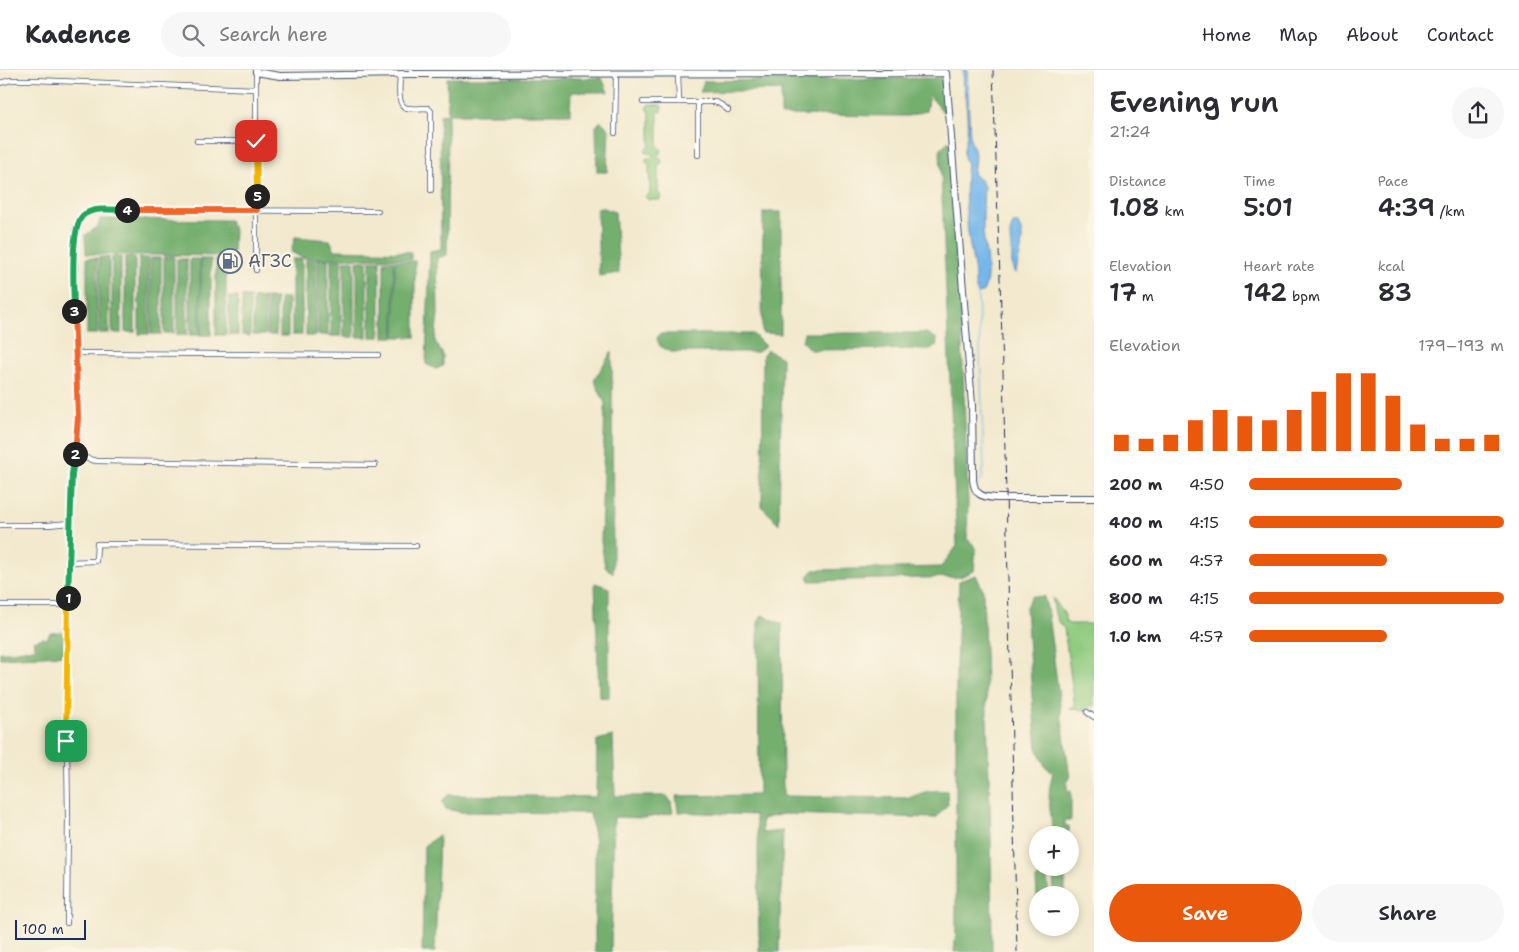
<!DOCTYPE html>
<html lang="en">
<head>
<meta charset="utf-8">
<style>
  :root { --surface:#fff; --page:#f7f7f7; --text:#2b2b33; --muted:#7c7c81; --line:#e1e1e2; --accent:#ea580c }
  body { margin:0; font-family:"Shantell Sans",sans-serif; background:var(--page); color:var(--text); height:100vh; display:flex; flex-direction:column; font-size:19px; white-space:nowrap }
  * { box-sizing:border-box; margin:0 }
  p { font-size:16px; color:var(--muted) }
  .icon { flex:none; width:28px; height:28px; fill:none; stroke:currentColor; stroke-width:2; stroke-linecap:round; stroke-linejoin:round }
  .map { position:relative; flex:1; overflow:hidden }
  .drawer { display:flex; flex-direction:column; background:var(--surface); width:425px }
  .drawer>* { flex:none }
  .buttons { position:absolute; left:1029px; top:756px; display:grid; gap:10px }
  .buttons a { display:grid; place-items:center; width:50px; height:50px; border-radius:50%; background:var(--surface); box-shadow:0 2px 8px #0003; font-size:25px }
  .scale { position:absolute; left:15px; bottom:12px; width:71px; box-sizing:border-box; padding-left:5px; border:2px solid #1b2f5e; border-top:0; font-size:14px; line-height:18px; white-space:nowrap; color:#1b2f5e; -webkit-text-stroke:4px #fcf5e5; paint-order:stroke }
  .pin { position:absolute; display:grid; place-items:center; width:42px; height:42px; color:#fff; margin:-21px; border-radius:10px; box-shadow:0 2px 8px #0006 }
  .km { position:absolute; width:25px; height:25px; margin:-12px; border-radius:50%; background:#222; color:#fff; font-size:14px; line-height:25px; text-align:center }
  .round { display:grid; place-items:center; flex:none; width:52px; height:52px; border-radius:26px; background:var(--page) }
  .head { display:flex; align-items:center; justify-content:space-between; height:85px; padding:0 15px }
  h1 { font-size:28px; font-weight:600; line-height:38px }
  .figures { display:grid; grid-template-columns:repeat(3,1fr); gap:8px; height:85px; padding:5px 15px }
  .figures div { display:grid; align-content:center }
  .figures b { font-size:25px; font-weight:600 }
  .figures small { font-size:14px; font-weight:400 }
  .figures p { font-size:14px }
  .chart { height:140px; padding:10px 15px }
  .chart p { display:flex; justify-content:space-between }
  .chart svg { width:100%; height:90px; margin-top:5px; stroke:var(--accent); stroke-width:6 }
  .action { display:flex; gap:10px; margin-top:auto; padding:10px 15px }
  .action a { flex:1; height:58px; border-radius:30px; background:var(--accent); color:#fff; font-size:20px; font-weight:600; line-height:58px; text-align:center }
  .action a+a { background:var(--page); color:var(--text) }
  ul { padding:0 15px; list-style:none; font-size:16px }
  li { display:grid; grid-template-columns:80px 60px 1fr; align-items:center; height:38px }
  li i { height:12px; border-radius:6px; background:var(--accent) }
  header { display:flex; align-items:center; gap:30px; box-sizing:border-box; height:70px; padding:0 25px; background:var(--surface); border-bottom:1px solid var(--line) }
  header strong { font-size:24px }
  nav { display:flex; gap:28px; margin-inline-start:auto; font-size:18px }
  .search { width:350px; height:45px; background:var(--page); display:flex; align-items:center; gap:12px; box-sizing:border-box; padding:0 18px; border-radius:28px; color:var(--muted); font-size:19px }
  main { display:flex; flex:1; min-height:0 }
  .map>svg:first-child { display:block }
  .green { fill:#91cb7f; stroke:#567d6e }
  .forest { fill:#74af6e; stroke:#486f66 }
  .water { fill:#75b7ea; stroke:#4873a4 }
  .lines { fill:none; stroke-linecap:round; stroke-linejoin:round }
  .stream { stroke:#75b7ea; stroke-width:1 }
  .minor-casing { stroke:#3b4b6f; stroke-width:6 }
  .secondary-casing { stroke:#3b4b6f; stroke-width:8 }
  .minor { stroke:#fff; stroke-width:4.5 }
  .secondary { stroke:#fff; stroke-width:6 }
  .rail { stroke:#1b2f5e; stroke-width:1; stroke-dasharray:8 4; stroke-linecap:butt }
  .split-1-casing { stroke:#fff; stroke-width:10 }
  .split-2-casing { stroke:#fff; stroke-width:10 }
  .split-3-casing { stroke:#fff; stroke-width:10 }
  .split-4-casing { stroke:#fff; stroke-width:10 }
  .split-5-casing { stroke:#fff; stroke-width:10 }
  .split-6-casing { stroke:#fff; stroke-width:10 }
  .split-1 { stroke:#f5b400; stroke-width:6 }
  .split-2 { stroke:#22a559; stroke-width:6 }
  .split-3 { stroke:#f0652b; stroke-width:6 }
  .split-4 { stroke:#22a559; stroke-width:6 }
  .split-5 { stroke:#f0652b; stroke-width:6 }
  .split-6 { stroke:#f5b400; stroke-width:6 }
  .labels { text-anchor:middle; stroke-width:4; stroke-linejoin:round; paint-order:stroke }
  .service-label { font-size:18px; fill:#4e5e75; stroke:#fcf5e5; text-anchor:start }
</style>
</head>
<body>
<header>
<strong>Kadence</strong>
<div class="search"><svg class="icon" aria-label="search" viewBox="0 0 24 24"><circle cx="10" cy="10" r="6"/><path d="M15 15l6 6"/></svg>Search here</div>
<nav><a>Home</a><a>Map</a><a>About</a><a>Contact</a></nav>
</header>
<main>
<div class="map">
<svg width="1094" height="882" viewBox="0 0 1094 882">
  <rect width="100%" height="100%" fill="#fcf5e5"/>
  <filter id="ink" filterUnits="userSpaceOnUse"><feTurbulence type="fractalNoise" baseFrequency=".02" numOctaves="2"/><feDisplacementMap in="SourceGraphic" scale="10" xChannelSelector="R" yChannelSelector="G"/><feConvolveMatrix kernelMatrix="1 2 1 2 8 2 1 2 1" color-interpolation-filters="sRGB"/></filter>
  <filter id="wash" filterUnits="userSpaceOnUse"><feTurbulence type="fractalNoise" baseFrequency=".0096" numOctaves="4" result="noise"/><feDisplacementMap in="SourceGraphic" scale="20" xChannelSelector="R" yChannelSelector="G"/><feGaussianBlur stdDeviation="1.12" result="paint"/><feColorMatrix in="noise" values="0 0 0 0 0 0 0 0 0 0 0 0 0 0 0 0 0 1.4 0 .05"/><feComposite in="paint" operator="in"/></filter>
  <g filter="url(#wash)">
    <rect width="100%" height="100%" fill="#f2e9ce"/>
    <!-- green -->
    <g class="green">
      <polygon points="649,34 661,35 662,37 662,41 658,42 658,76 662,80 661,83 658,84 658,87 661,88 662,91 661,94 658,95 658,123 662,126 660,130 649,130 645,127 650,123 649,95 645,91 647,88 653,88 653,84 647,83 645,80 650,76 650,42 646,38"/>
      <path d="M1053,528L1065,545V550L1069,554H1094V637L1091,635L1087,640L1070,639L1075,637L1064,558C1056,554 1053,537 1053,528Z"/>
    </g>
    <!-- forest -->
    <g class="forest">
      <polygon points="447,8 602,8 608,22 571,22 570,44 448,44 447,185 437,188 438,244 435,271 443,285 443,296 436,299 426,294 430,181 441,179 440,45 448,44"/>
      <polygon points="942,8 947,43 944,43 929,25 926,41 908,46 781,45 781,20 700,22 704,11"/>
      <polygon points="601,51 609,59 607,102 597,102 596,56"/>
      <polygon points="949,71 960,220 968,431 967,469 976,477 974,501 960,507 810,511 808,506 814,500 941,497 957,476 940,79"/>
      <polygon points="597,138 604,138 615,142 619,203 599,206"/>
      <polygon points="763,142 781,142 781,264 762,263"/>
      <polygon points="100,149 229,150 234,160 233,182 225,186 86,184 85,165 98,157"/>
      <polygon points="295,167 330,170 335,180 411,182 411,189 303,188 291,182"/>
      <rect x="99" y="187" width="10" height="76"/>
      <rect x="112" y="187" width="9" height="76"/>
      <rect x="125" y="187" width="10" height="75"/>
      <rect x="164" y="187" width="10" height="76"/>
      <rect x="87" y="188" width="10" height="76"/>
      <rect x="139" y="188" width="10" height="76"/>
      <rect x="151" y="188" width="10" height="76"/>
      <rect x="177" y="189" width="10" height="76"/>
      <rect x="190" y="189" width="10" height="76"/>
      <rect x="201" y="189" width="10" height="76"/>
      <rect x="216" y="189" width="10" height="76"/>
      <rect x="292" y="189" width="10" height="76"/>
      <rect x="318" y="189" width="10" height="76"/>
      <rect x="306" y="190" width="10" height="76"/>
      <rect x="331" y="190" width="10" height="76"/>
      <rect x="344" y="191" width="10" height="76"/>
      <rect x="357" y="191" width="10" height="76"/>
      <rect x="370" y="191" width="10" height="76"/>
      <rect x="384" y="191" width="10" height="76"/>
      <rect x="395" y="191" width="20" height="76"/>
      <rect x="229" y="227" width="9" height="38"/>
      <polygon points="242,227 250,227 250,266 242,265"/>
      <polygon points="265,227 265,265 253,265 253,228"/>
      <rect x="267" y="228" width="9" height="37"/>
      <rect x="280" y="228" width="8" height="38"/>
      <polygon points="804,263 926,263 937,269 936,276 930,279 810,280 802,271"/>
      <polygon points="659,264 753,264 765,276 758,282 671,282 660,276 657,269"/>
      <polygon points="767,280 782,288 779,454 762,437 763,284"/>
      <polygon points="612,281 613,503 605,497 601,471 605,333 594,310"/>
      <polygon points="976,505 983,520 991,770 992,882 954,882 956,859 956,595 959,511"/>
      <polygon points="595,513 609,518 609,628 599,627"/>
      <path d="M1032,526L1044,527L1047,538L1070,709L1067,710V720L1071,721V750H1065V756H1069V762L1052,763C1052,739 1045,728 1053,703L1045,696L1037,678L1032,626L1026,537Z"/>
      <path d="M762,545L782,554L783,726L909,728C922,722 932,719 947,721L948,734L936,748L783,744L762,749V763L783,761L779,882H759L758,768L755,745L678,742L676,726L759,725L758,553Z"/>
      <path d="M64,562L63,585L0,588V582C14,583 23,579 36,579L33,571L43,568L47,569L50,563Z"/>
      <polygon points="613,666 615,726 667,726 671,732 673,743 645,748 614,747 611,882 595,882 595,772 590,743 461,742 446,739 442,731 448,725 596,727 597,670"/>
      <polygon points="439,765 435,882 422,882 424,776"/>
      <polygon points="1053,798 1065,798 1065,825 1054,825"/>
      <polygon points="1040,806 1044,806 1047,810 1049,825 1038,825 1037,828 1036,809"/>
    </g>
    <!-- water -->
    <g class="water">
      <path d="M963,0H967L970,70L974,79L975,87L973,104L981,111L984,117C983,130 983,144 983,157C983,175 993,207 982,223L978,224C973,215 976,207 974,197C967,164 963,128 967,94C960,83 966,75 967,64C969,43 963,21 963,0Z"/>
      <path d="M1014,153H1017C1028,168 1018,187 1016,203H1015C1011,198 1012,191 1012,184C1011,173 1007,163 1014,153Z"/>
    </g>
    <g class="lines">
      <!-- stream -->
      <polyline class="stream" points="978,224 984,398 981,412"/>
    </g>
  </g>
  <g filter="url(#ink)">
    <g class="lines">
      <defs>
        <g id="minor">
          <polyline points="678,3 679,32"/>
          <path d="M400,4C400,13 396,36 407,38C414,39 422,38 428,38L431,41V120"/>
          <polyline points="0,13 11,10 34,10 256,19"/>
          <polyline points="643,32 715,32 720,34 728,40"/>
          <polyline points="615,63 616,3"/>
          <polyline points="197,71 256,71"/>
          <polyline points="698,85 698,32"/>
          <polyline points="256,200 256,2"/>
          <polyline points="76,283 378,285"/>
          <polyline points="75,385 96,391 375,395"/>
          <polyline points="0,455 48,455 70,453"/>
          <polyline points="69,492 96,491 97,474 416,476"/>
          <polyline points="0,535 68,535"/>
          <polyline points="1087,642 1094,647"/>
          <path d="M67,853L68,748L66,602L72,404L78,363L74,222L75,160C80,147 84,143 97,140L378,141"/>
        </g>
        <path id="secondary" d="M256,0V2L280,6L409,4L946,3L972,335L973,409C974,425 982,427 996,428H1094"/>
      </defs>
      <!-- minor casing -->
      <use href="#minor" class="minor-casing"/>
      <!-- secondary casing -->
      <use href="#secondary" class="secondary-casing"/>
      <!-- minor -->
      <use href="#minor" class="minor"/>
      <!-- secondary -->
      <use href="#secondary" class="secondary"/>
      <!-- rail -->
      <polyline class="rail" points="993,0 1003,299 1017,882"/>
    </g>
  </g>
  <g class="lines" filter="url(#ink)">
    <defs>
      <polyline id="split-1" points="66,671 68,528"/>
      <polyline id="split-2" points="68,528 72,404 75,384"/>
      <polyline id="split-3" points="74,241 78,347 75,384"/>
      <path id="split-4" d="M74,241C74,223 69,152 85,144C97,137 114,140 127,140"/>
      <polyline id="split-5" points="127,140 257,140 257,126"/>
      <polyline id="split-6" points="256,71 257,126"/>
    </defs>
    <!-- split-1 casing -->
    <use href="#split-1" class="split-1-casing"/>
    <!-- split-2 casing -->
    <use href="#split-2" class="split-2-casing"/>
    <!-- split-3 casing -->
    <use href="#split-3" class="split-3-casing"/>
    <!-- split-4 casing -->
    <use href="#split-4" class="split-4-casing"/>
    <!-- split-5 casing -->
    <use href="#split-5" class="split-5-casing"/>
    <!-- split-6 casing -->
    <use href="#split-6" class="split-6-casing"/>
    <!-- split-1 -->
    <use href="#split-1" class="split-1"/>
    <!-- split-2 -->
    <use href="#split-2" class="split-2"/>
    <!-- split-3 -->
    <use href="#split-3" class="split-3"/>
    <!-- split-4 -->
    <use href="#split-4" class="split-4"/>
    <!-- split-5 -->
    <use href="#split-5" class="split-5"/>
    <!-- split-6 -->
    <use href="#split-6" class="split-6"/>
  </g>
  <!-- icons -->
  <defs>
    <symbol id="fuel-ring" viewBox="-11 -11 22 22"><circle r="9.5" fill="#fcf5e5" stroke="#5c6f8a" stroke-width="1.5"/><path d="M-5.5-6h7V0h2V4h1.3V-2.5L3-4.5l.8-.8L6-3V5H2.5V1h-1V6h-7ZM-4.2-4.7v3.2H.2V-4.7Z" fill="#5c6f8a"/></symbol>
  </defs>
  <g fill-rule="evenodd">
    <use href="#fuel-ring" x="216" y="177" width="28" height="28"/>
  </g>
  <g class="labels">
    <!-- service labels -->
    <g class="service-label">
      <text x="248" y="197">АГЗС</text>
    </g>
  </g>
</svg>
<div class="buttons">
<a>+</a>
<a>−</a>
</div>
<div class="scale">100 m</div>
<div class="pin" style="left:66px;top:671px;background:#1e9e55"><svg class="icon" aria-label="arrive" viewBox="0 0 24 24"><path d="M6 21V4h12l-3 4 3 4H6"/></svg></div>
<div class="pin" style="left:256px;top:71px;background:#d93025"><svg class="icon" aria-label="check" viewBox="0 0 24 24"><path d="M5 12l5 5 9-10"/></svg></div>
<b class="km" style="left:68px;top:528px">1</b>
<b class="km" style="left:75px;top:384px">2</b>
<b class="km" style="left:74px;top:241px">3</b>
<b class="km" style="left:127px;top:140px">4</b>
<b class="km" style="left:257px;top:126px">5</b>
</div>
<section class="drawer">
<div class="head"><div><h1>Evening run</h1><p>21:24</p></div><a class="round"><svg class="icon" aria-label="share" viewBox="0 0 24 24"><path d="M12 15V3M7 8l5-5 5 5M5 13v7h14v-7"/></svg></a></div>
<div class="figures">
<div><p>Distance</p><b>1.08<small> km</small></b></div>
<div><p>Time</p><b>5:01</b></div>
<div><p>Pace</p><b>4:39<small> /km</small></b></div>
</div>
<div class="figures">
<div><p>Elevation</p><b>17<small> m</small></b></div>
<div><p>Heart rate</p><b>142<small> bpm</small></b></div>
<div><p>kcal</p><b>83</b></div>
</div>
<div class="chart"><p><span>Elevation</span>179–193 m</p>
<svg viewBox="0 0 160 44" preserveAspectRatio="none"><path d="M5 44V36M15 44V38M25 44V36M35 44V29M45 44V24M55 44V27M65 44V29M75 44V24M85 44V15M95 44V6M105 44V6M115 44V17M125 44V31M135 44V38M145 44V38M155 44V36"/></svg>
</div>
<ul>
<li><b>200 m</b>4:50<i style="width:60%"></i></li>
<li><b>400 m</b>4:15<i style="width:100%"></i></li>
<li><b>600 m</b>4:57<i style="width:54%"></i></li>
<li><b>800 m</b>4:15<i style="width:100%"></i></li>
<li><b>1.0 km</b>4:57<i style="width:54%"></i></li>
</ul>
<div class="action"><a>Save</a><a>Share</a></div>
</section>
</main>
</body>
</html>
